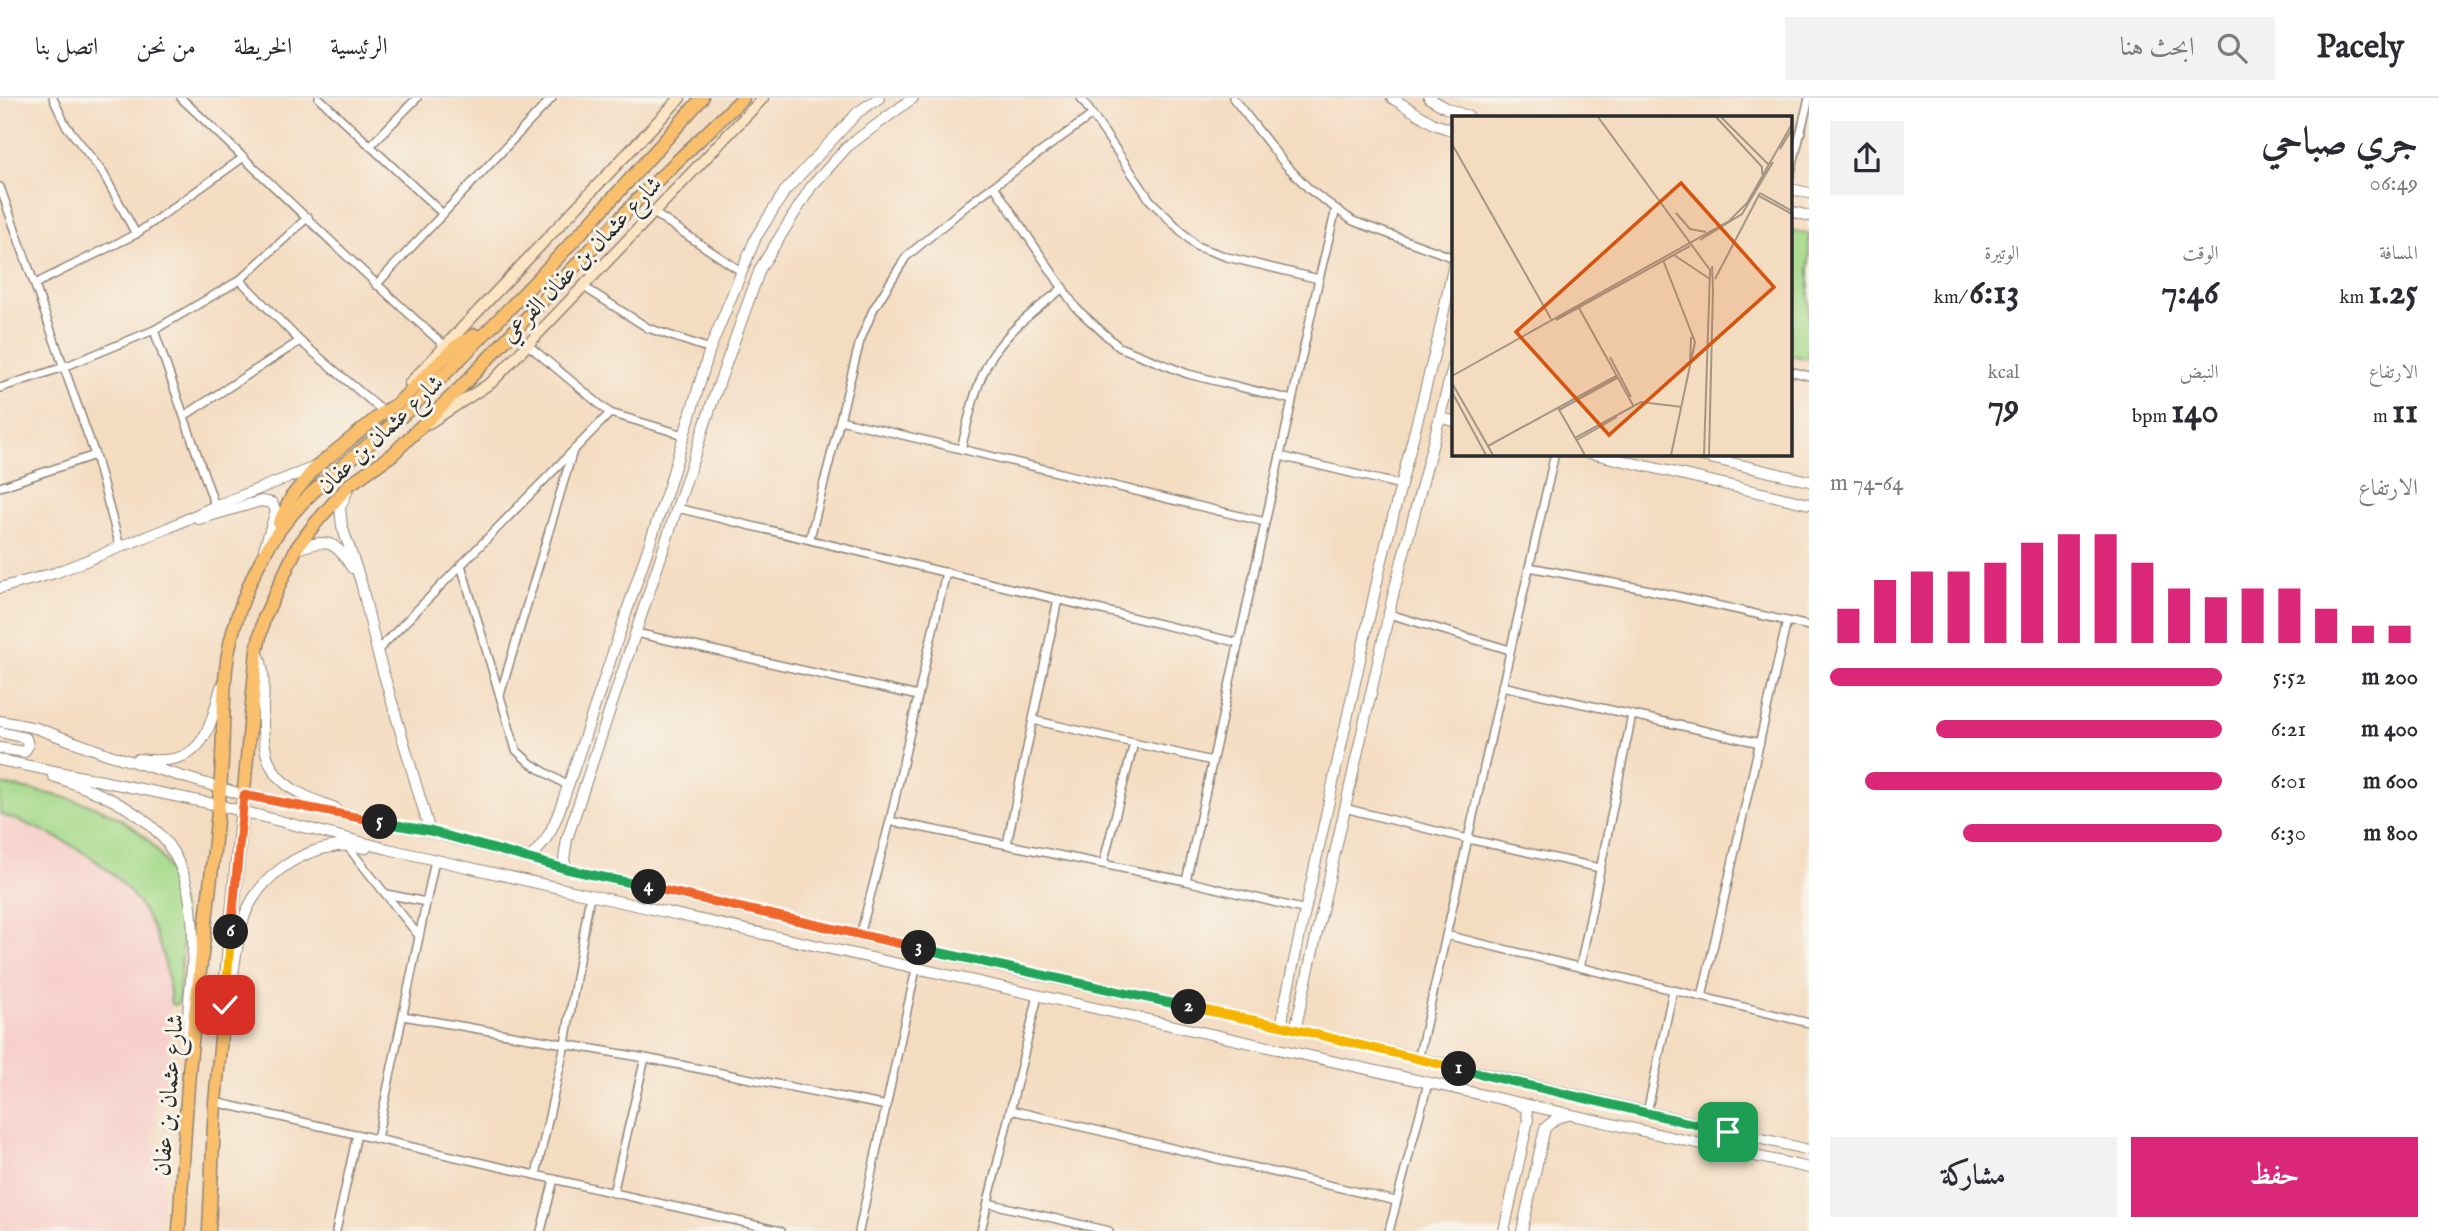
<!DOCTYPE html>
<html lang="ar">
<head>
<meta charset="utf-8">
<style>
  :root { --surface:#fff; --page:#f2f2f3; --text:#2b2b33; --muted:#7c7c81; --line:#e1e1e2; --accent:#db2777 }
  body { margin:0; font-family:"IM FELL English",Amiri,serif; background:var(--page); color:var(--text); direction:rtl; height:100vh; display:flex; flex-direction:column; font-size:26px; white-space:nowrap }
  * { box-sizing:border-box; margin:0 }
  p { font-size:23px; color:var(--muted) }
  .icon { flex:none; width:38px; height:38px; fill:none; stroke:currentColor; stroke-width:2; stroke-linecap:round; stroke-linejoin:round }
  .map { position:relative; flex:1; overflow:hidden; direction:ltr }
  .sheet { display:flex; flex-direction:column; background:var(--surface); width:630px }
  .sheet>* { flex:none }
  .pin { position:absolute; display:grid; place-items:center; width:60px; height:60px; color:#fff; margin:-30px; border-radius:14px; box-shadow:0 4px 10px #0006 }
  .km { position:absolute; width:35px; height:35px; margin:-18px; border-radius:50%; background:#222; color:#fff; font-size:19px; line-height:35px; text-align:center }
  .round { display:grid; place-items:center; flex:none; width:74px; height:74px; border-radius:0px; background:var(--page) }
  .summary { display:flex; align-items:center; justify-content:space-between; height:119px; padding:0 21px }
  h1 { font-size:38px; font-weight:800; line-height:52px }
  .stats { display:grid; grid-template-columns:repeat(3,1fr); gap:10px; height:119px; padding:7px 21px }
  .stats div { display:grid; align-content:center }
  .stats b { font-size:35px; font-weight:800 }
  .stats small { font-size:19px; font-weight:400 }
  .stats p { font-size:19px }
  .chart { height:196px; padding:14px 21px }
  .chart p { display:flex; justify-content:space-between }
  .chart svg { width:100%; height:126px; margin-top:7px; stroke:var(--accent); stroke-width:6 }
  .primary-button { display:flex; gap:14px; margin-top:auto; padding:14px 21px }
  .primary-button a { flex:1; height:80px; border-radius:0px; background:var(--accent); color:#fff; font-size:28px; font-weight:800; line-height:80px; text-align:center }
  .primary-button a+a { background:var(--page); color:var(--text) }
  ul { padding:0 21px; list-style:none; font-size:23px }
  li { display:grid; grid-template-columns:112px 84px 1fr; align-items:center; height:52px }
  li i { height:18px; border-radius:9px; background:var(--accent) }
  header { display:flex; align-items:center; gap:42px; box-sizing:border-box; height:98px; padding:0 35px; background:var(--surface); border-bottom:2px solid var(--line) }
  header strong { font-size:33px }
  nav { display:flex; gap:38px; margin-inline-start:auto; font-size:24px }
  .search { width:490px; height:63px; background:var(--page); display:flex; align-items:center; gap:18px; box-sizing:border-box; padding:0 24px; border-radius:0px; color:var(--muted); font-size:26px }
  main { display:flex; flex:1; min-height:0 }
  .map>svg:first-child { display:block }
  .built { fill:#f7d0cb }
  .green { fill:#a4d989; stroke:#68825a; stroke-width:2 }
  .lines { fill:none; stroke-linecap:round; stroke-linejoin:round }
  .minor-casing { stroke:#908476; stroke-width:10 }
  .tertiary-casing { stroke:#908476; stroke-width:12 }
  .secondary-casing { stroke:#908476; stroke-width:13 }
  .primary-casing { stroke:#908476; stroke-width:15 }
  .minor { stroke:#fff; stroke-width:7 }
  .tertiary { stroke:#fff; stroke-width:10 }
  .secondary { stroke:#fde5c4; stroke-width:10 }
  .primary { stroke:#f9bf6c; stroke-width:12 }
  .split-1-casing { stroke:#fff; stroke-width:14 }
  .split-2-casing { stroke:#fff; stroke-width:14 }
  .split-3-casing { stroke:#fff; stroke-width:14 }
  .split-4-casing { stroke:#fff; stroke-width:14 }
  .split-5-casing { stroke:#fff; stroke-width:14 }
  .split-6-casing { stroke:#fff; stroke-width:14 }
  .split-7-casing { stroke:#fff; stroke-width:14 }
  .split-1 { stroke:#22a559; stroke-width:9 }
  .split-2 { stroke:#f5b400; stroke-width:9 }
  .split-3 { stroke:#22a559; stroke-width:9 }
  .split-4 { stroke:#f0652b; stroke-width:9 }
  .split-5 { stroke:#22a559; stroke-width:9 }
  .split-6 { stroke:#f0652b; stroke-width:9 }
  .split-7 { stroke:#f5b400; stroke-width:9 }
  .labels { text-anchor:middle; stroke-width:6; stroke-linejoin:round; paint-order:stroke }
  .street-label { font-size:24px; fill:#2b2b2b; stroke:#f7f3e8 }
  .inset-road { fill:none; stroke:#a49585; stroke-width:2 }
  .view { fill:#d5540f; fill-opacity:0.15; stroke:#d5540f; stroke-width:3.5 }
  .inset-edge { fill:none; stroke:#2b2b2b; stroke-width:3.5 }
</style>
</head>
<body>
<header>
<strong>Pacely</strong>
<div class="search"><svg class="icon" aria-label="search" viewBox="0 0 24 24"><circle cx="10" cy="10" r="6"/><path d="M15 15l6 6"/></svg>ابحث هنا</div>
<nav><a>الرئيسية</a><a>الخريطة</a><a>من نحن</a><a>اتصل بنا</a></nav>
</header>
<main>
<section class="sheet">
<div class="summary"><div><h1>جري صباحي</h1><p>06:49</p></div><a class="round"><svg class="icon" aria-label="share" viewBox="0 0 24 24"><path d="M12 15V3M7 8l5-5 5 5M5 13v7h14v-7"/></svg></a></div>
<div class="stats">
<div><p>المسافة</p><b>1.25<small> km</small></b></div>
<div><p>الوقت</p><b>7:46</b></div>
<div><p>الوتيرة</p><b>6:13<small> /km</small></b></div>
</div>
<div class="stats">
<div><p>الارتفاع</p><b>11<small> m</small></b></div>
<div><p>النبض</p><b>140<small> bpm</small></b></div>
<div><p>kcal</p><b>79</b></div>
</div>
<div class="chart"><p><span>الارتفاع</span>64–74 m</p>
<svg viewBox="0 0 160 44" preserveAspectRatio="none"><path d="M5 44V32M15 44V22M25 44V19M35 44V19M45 44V16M55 44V9M65 44V6M75 44V6M85 44V16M95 44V25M105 44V28M115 44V25M125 44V25M135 44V32M145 44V38M155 44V38"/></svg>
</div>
<ul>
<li><b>200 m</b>5:52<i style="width:100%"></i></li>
<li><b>400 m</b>6:21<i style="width:73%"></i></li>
<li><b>600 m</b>6:01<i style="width:91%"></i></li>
<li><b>800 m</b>6:30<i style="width:66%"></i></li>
</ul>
<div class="primary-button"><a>حفظ</a><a>مشاركة</a></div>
</section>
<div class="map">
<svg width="1809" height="1133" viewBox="0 0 1809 1133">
  <rect width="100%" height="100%" fill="#f7f3e8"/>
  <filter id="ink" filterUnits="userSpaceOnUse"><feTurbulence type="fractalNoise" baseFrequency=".0143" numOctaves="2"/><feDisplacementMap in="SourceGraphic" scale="14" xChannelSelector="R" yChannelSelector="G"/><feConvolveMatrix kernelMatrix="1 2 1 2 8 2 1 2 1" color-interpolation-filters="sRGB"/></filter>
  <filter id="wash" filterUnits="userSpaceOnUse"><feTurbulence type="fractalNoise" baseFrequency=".00686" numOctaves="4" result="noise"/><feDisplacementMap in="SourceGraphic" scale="28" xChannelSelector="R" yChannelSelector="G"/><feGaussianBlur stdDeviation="1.57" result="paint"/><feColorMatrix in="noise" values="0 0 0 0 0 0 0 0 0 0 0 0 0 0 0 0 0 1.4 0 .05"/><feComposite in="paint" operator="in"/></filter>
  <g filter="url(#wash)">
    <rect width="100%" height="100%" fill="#f4dcc1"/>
    <!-- built -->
    <polygon class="built" points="0,716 31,726 73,747 101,765 127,789 147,818 162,850 170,890 170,962 167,996 155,1007 153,1050 164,1062 160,1120 152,1128 151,1133 0,1133"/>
    <!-- green -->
    <g class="green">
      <polygon points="1790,132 1809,136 1809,261 1790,257"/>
      <path d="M0,686C64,699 137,707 169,772C175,785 180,799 182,813C184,842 180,875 179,904L176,907L171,906C164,796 96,749 0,716Z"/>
    </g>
  </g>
  <g filter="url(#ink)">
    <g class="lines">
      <defs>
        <g id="minor">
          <polyline points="53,0 65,26 103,75 136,136"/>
          <path d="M181,0C269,83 354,168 445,248"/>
          <polyline points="319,0 443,116"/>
          <polyline points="1081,0 1150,102 1196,148 1227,159 1319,181"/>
          <polyline points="1233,0 1284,65 1310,92 1353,123 1454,160"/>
          <polyline points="370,48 417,0"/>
          <polyline points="1790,78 1809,0"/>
          <polyline points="994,88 1076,210 1119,249 1188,276 1292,302"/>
          <polyline points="0,89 95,357 120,449"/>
          <polyline points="654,115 742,174"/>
          <polyline points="240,182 300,243 384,314"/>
          <polyline points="35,186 136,136 244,59"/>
          <polyline points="376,187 552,0"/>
          <polyline points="584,189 648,230 710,251"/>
          <polyline points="154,232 215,408"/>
          <polyline points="528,247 610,315 684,337"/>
          <polyline points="1790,273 1809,278"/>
          <polyline points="0,290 64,269 154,232 240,182 308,119"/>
          <polyline points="184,318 300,243"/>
          <polyline points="840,322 1265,424"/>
          <path d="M961,351C969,320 975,286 992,258C1009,231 1038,210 1063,190"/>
          <polyline points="1280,358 1401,387"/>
          <polyline points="0,389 95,357"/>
          <polyline points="677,410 1239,545"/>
          <polyline points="810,440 860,243 873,212 906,159 970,105 1092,17"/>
          <polyline points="461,467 516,652 530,665 568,688"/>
          <polyline points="1529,469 1645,491 1809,528"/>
          <polyline points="1389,516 1510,552"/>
          <polyline points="636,535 918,598"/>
          <polyline points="377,553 610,315"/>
          <polyline points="1502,588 1760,645"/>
          <polyline points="500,597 572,356"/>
          <polyline points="1033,622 1212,663"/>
          <polyline points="1344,710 1468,741 1600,770"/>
          <polyline points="890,723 1186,783 1306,812"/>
          <polyline points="1007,746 1058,501"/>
          <polyline points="348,749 419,838"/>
          <polyline points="1103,766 1134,645"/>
          <polyline points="1186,783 1319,181 1336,111"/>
          <polyline points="386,796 426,804"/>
          <polyline points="860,837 890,723 946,474"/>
          <polyline points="1446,837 1809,925"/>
          <polyline points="1580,869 1632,617"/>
          <polyline points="1702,899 1787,523"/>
          <polyline points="403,918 645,960 887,1008"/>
          <polyline points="1418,962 1555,355"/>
          <polyline points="215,1004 781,1133"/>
          <polyline points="1011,1012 1396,1103"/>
          <polyline points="1647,1015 1673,892"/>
          <polyline points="377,1041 435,762"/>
          <polyline points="536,1077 565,946 590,797"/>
          <polyline points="613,1095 645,960"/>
          <polyline points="988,1105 1109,1133"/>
          <polyline points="336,1133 357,1036"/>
          <polyline points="541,1133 554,1081"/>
          <polyline points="859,1133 916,871"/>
          <polyline points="981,1133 1038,898"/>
          <polyline points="1389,1133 1428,985"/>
        </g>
        <g id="tertiary">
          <polyline points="1392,0 1434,26 1454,33"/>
          <polyline points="1429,0 1446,10 1469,19"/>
          <polyline points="1790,91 1809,95"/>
          <polyline points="1790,113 1809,118"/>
          <polyline points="1441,320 1454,323"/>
          <polyline points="1590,355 1809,406"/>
          <polyline points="1689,355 1809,383"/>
          <polyline points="348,391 340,410 342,428 361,484 377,553 430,734"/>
          <polyline points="199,421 261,403 272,405 276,413 264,451"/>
          <path d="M296,451C326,441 335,441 352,470"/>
          <polyline points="0,490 55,475 168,430 215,408 315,369"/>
          <path d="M258,555C265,573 264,588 263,608C261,673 274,688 335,710"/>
          <polyline points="0,623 36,630 110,657 244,697 430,734 566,771 1009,871 1282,928 1809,1052"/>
          <polyline points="0,634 26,640 28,648 24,654 0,650"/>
          <path d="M138,661C200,669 207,642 221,589"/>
          <polyline points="0,662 218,707 388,751 590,797 1809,1070"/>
          <path d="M53,678C145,710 194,740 193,846C193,879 186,910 188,943"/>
          <path d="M528,761C552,742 558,715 568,688L668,391L710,251L756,139L785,93L858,14L879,0"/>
          <polyline points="566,771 564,761 567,741 712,305 760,171 811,89 848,48 913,0"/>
          <path d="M230,896C234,873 236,849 242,826C254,783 295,753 338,748C347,747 357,749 366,750"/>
          <polyline points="1282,928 1284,909 1380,470 1437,245 1454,165"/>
          <polyline points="1295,932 1394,493 1454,265"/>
          <polyline points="1504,1133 1528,1022 1526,1010 1518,1006"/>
          <polyline points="1522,1133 1545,1030 1557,1020 1568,1017"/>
        </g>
        <g id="secondary">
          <polyline points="410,285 680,0"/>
          <polyline points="429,325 492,284 763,0"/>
        </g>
        <g id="primary">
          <polyline points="279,425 292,398 316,369 384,314 397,306 455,249 475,237"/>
          <path d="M179,1133C182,1080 185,1027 189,974C198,879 212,785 220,691C224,651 222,611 226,571C229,538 244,494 260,464C295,393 362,358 416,305C515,207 611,105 702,0"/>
          <polyline points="209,1133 215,1004 257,552 264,520 296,451 313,428 350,386 393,356 466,284 644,95 743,0"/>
        </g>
      </defs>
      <!-- minor casing -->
      <use href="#minor" class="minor-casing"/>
      <!-- tertiary casing -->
      <use href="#tertiary" class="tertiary-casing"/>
      <!-- secondary casing -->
      <use href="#secondary" class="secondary-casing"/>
      <!-- primary casing -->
      <use href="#primary" class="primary-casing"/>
      <!-- minor -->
      <use href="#minor" class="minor"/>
      <!-- tertiary -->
      <use href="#tertiary" class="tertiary"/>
      <!-- secondary -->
      <use href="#secondary" class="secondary"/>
      <!-- primary -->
      <use href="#primary" class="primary"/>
    </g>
  </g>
  <g class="lines" filter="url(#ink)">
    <defs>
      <polyline id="split-1" points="1459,971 1728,1034"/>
      <polyline id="split-2" points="1189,909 1282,928 1459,971"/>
      <polyline id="split-3" points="919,850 1189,909"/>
      <polyline id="split-4" points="649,789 919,850"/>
      <polyline id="split-5" points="380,724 430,733 566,771 649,789"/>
      <polyline id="split-6" points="231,834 244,697 380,724"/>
      <polyline id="split-7" points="225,907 231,834"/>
    </defs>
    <!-- split-1 casing -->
    <use href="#split-1" class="split-1-casing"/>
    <!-- split-2 casing -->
    <use href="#split-2" class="split-2-casing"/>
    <!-- split-3 casing -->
    <use href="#split-3" class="split-3-casing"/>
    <!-- split-4 casing -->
    <use href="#split-4" class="split-4-casing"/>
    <!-- split-5 casing -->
    <use href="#split-5" class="split-5-casing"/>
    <!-- split-6 casing -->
    <use href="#split-6" class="split-6-casing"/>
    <!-- split-7 casing -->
    <use href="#split-7" class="split-7-casing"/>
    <!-- split-1 -->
    <use href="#split-1" class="split-1"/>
    <!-- split-2 -->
    <use href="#split-2" class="split-2"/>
    <!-- split-3 -->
    <use href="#split-3" class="split-3"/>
    <!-- split-4 -->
    <use href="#split-4" class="split-4"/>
    <!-- split-5 -->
    <use href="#split-5" class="split-5"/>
    <!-- split-6 -->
    <use href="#split-6" class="split-6"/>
    <!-- split-7 -->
    <use href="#split-7" class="split-7"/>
  </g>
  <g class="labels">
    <!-- street labels -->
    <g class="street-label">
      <text transform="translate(581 161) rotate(-46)" y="8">شارع عثمان بن عفان الفرعي</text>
      <text transform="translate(380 336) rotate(-43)" y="8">شارع عثمان بن عفان</text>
      <text transform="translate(168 997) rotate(-85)" y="8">شارع عثمان بن عفان</text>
    </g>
  </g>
  <!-- overview -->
  <g transform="translate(1452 18)">
    <rect width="340" height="340" fill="#f4dcc1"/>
    <path class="inset-road" d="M146,1L258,154L252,339M264,1L310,51V58M269,1L316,48M0,28L99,203M328,33L340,13M308,77L340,95M307,80L340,98M224,97L238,113L254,116M248,124L290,98L321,46M222,139L258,163M211,144L243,226L219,339M260,150L261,174M263,163L308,77M127,192L182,291M104,204L238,130M158,241L179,281M238,248L239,221M0,260L277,105L295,87L340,8M0,267L41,339M0,276L34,339M106,292L133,339M107,294L165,262M123,322L189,286L230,291M125,324L165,301M36,330L164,260M257,339L261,173"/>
    <path class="view" d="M229,67L322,171L157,319L64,216Z"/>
    <rect width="340" height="340" class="inset-edge"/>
  </g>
</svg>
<div class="pin" style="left:1728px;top:1034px;background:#1e9e55"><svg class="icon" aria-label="arrive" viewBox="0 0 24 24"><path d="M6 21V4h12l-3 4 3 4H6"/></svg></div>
<div class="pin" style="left:225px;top:907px;background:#d93025"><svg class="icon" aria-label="check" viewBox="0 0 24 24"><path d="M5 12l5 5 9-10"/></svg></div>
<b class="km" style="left:1459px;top:971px">1</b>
<b class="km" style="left:1189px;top:909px">2</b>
<b class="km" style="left:919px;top:850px">3</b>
<b class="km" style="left:649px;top:789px">4</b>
<b class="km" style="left:380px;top:724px">5</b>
<b class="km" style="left:231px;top:834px">6</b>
</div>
</main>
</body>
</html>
